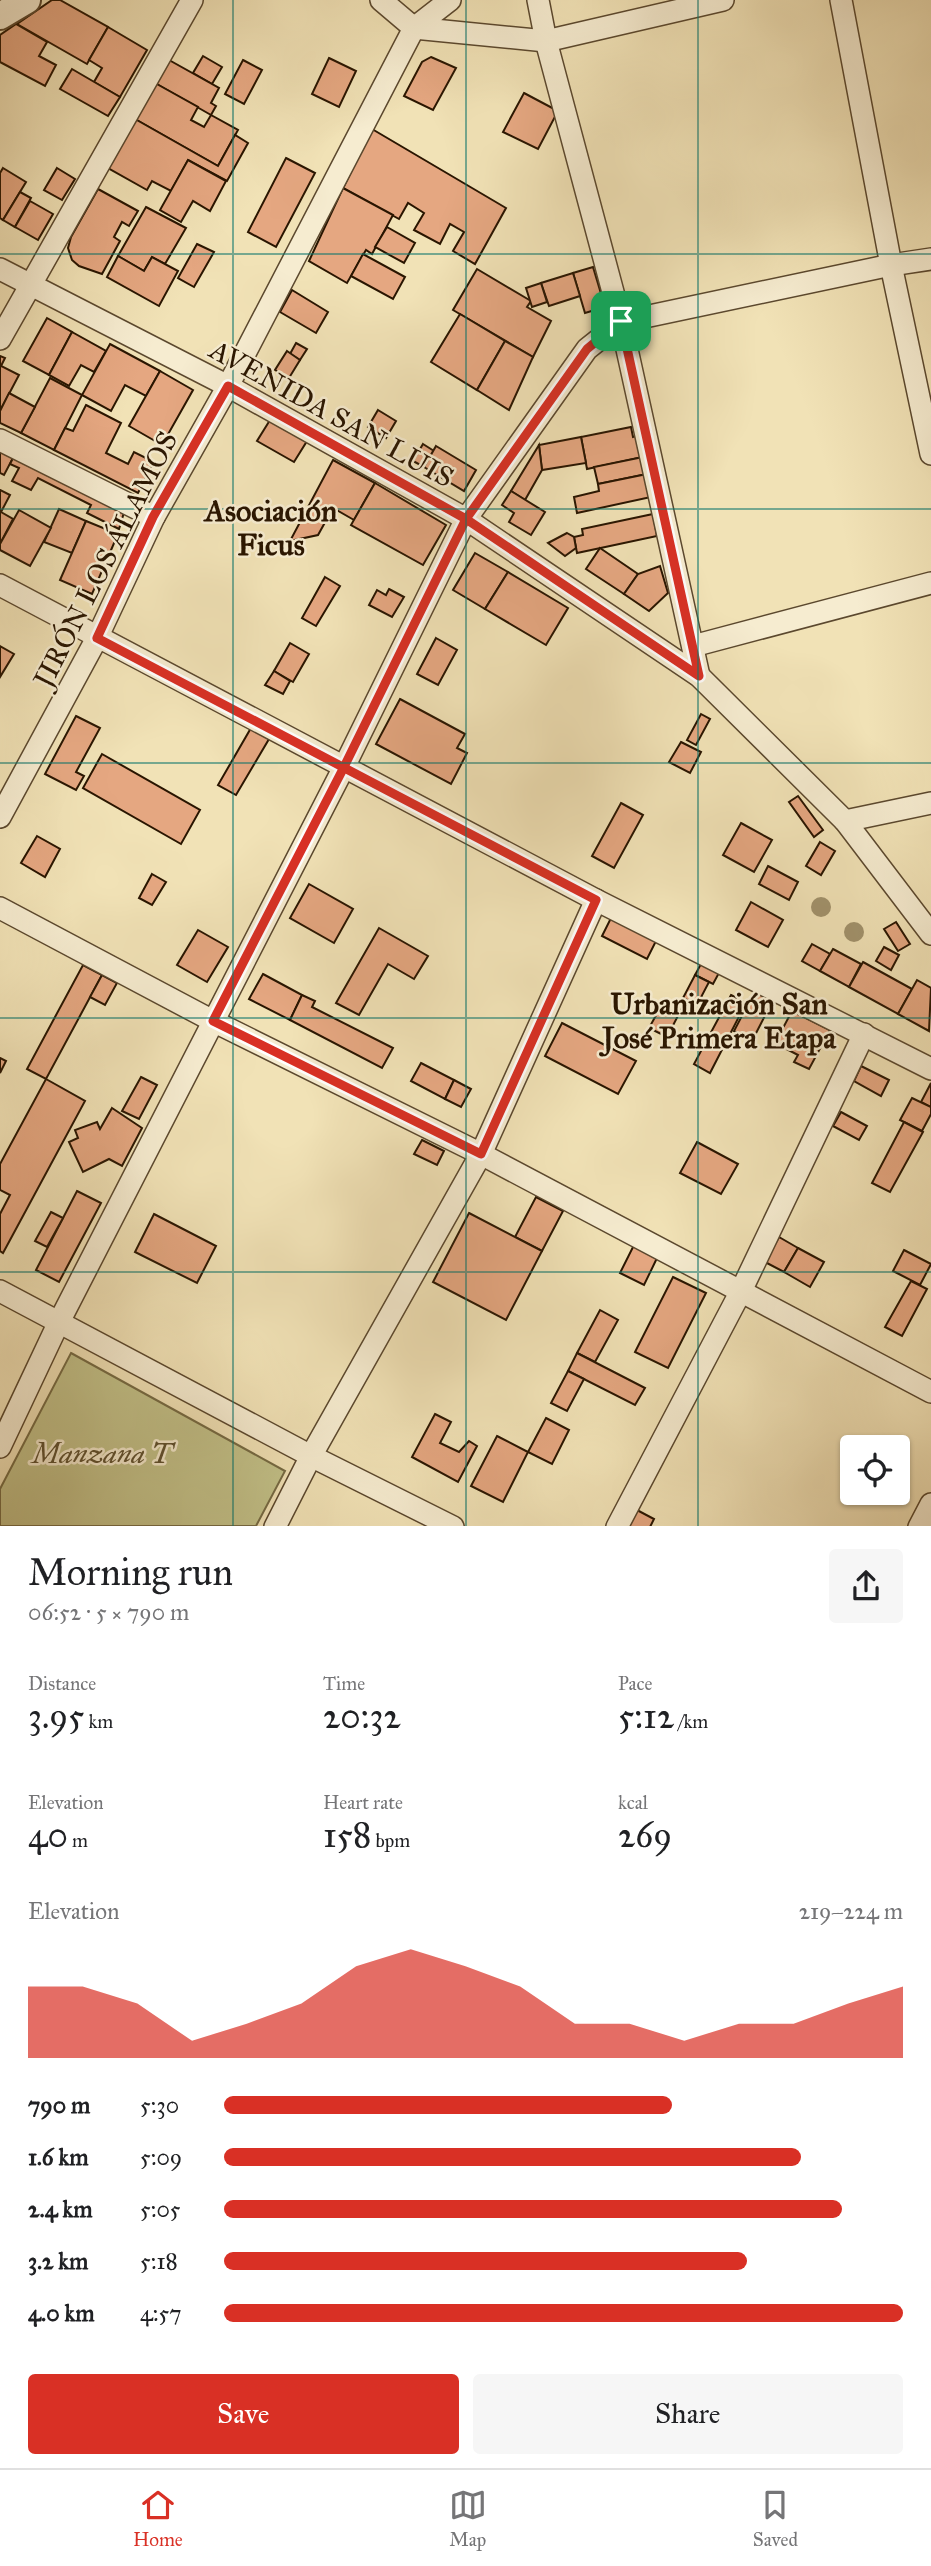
<!DOCTYPE html>
<html lang="en">
<head>
<meta charset="utf-8">
<style>
  :root { --surface:#fff; --page:#f6f6f6; --text:#202124; --muted:#757577; --line:#e0e0e0; --accent:#d93025 }
  body { margin:0; font-family:"IM FELL Great Primer",serif; background:var(--page); color:var(--text); height:100vh; display:flex; flex-direction:column; font-size:26px; white-space:nowrap }
  * { box-sizing:border-box; margin:0 }
  p { font-size:23px; color:var(--muted) }
  .icon { flex:none; width:38px; height:38px; fill:none; stroke:currentColor; stroke-width:2; stroke-linecap:round; stroke-linejoin:round }
  .map { position:relative; height:1526px; overflow:hidden }
  .side { display:flex; flex-direction:column; background:var(--surface); flex:1 }
  .side>* { flex:none }
  .fabs { position:absolute; left:840px; top:1435px; display:grid; gap:14px }
  .fabs a { display:grid; place-items:center; width:70px; height:70px; border-radius:7px; background:var(--surface); box-shadow:0 2px 5px #0004; font-size:35px }
  .pin { position:absolute; display:grid; place-items:center; width:60px; height:60px; color:#fff; margin:-30px; border-radius:14px; box-shadow:0 4px 10px #0006 }
  .round { display:grid; place-items:center; flex:none; width:74px; height:74px; border-radius:7px; background:var(--page) }
  .overview { display:flex; align-items:center; justify-content:space-between; height:119px; padding:0 28px }
  h1 { font-size:38px; font-weight:600; line-height:52px }
  .stats { display:grid; grid-template-columns:repeat(3,1fr); gap:10px; height:119px; padding:7px 28px }
  .stats div { display:grid; align-content:center }
  .stats b { font-size:35px; font-weight:600 }
  .stats small { font-size:19px; font-weight:400 }
  .stats p { font-size:19px }
  .chart { height:196px; padding:14px 28px }
  .chart p { display:flex; justify-content:space-between }
  .chart svg { width:100%; height:126px; margin-top:7px; fill:var(--accent); opacity:.7 }
  .primary-button { display:flex; gap:14px; margin-top:auto; padding:14px 28px }
  .primary-button a { flex:1; height:80px; border-radius:7px; background:var(--accent); color:#fff; font-size:28px; font-weight:600; line-height:80px; text-align:center }
  .primary-button a+a { background:var(--page); color:var(--text) }
  ul { padding:0 28px; list-style:none; font-size:23px }
  li { display:grid; grid-template-columns:112px 84px 1fr; align-items:center; height:52px }
  li i { height:18px; border-radius:9px; background:var(--accent) }
  .dock { display:flex; justify-content:space-around; align-items:center; height:98px; border-top:2px solid var(--line); background:var(--surface); font-size:19px; color:var(--muted) }
  .dock a { display:grid; justify-items:center; gap:4px }
  .dock .current { color:var(--accent) }
  .map>svg:first-child { display:block }
  .green { fill:#c2c189; stroke:#766b44; stroke-width:2 }
  .building { fill:#e5a781; stroke:#291500; stroke-width:2 }
  .lines { fill:none; stroke-linecap:round; stroke-linejoin:round }
  .minor-casing { stroke:#5b482e; stroke-width:24 }
  .tertiary-casing { stroke:#5b482e; stroke-width:30 }
  .minor { stroke:#f6ecd0; stroke-width:21 }
  .tertiary { stroke:#f6ecd0; stroke-width:26 }
  .tree { fill:#a1926c }
  .route-casing { stroke:#fff; stroke-width:14 }
  .route { stroke:#d93025; stroke-width:9 }
  .grid { fill:none; stroke:#0f766e; stroke-width:2; stroke-opacity:0.55 }
  .labels { text-anchor:middle; stroke-width:5; stroke-linejoin:round; paint-order:stroke }
  .street-label { font-size:28px; fill:#291500; stroke:#f6ecd0 }
  .park-label { font-size:28px; font-style:italic; fill:#5f5130; stroke:#f6ecd0 }
  .neighbourhood-label { font-size:30px; font-weight:bold; fill:#291500; stroke:#f6ecd0 }
</style>
</head>
<body>
<div class="map">
<svg width="931" height="1527" viewBox="0 0 931 1527">
  <rect width="100%" height="100%" fill="#f1e2b6"/>
  <filter id="stains"><feTurbulence type="fractalNoise" baseFrequency=".00286" numOctaves="4"/><feColorMatrix values="0 0 0 0 .2 0 0 0 0 .09 0 0 0 0 .02 0 0 0 .5 -.17"/></filter>
  <radialGradient id="worn" r=".72"><stop offset=".6" stop-color="#630" stop-opacity="0"/><stop offset="1" stop-color="#630" stop-opacity=".3"/></radialGradient>
  <!-- green -->
  <polygon class="green" points="71,1353 285,1471 256,1526 0,1526 0,1489"/>
  <!-- building -->
  <g class="building">
    <polygon points="52,0 60,0 108,27 87,64 17,24"/>
    <polygon points="16,24 47,42 39,56 56,65 45,86 0,62 0,35"/>
    <polygon points="108,27 147,50 120,97 94,82 102,68 89,60"/>
    <polygon points="203,56 222,67 212,84 193,73"/>
    <polygon points="431,57 456,68 433,110 404,96 422,62"/>
    <polygon points="329,58 356,71 339,107 312,94"/>
    <polygon points="169,60 219,88 211,103 216,106 211,115 155,83"/>
    <polygon points="243,60 262,70 244,104 225,94"/>
    <polygon points="72,69 120,97 108,116 60,89"/>
    <polygon points="155,83 198,107 191,120 204,127 211,115 238,130 218,166 135,119"/>
    <polygon points="524,93 558,111 538,149 503,132"/>
    <polygon points="135,119 218,166 235,135 248,143 227,181 188,160 171,191 152,181 147,190 108,168"/>
    <polygon points="372,129 506,208 475,264 453,251 464,232 450,224 440,244 414,230 424,213 408,203 399,219 343,188"/>
    <polygon points="286,158 315,173 276,247 248,232"/>
    <polygon points="188,160 226,181 210,211 193,201 181,222 160,210"/>
    <polygon points="3,168 26,182 3,220 0,218 0,173"/>
    <polygon points="57,168 75,179 62,200 44,190"/>
    <polygon points="343,188 393,215 372,254 366,250 347,283 309,261"/>
    <polygon points="98,189 138,211 129,226 122,222 114,237 120,241 102,274 79,266 72,260 68,248 71,237"/>
    <polygon points="20,192 31,198 15,227 3,220"/>
    <polygon points="30,201 53,214 38,240 15,227"/>
    <polygon points="146,207 186,228 165,264 152,257 144,271 118,256"/>
    <polygon points="387,227 415,243 404,263 375,247"/>
    <polygon points="197,244 214,252 194,287 178,278"/>
    <polygon points="363,254 405,277 393,299 351,276"/>
    <polygon points="118,256 144,271 152,257 178,271 159,306 107,277"/>
    <polygon points="593,267 605,307 585,313 573,273"/>
    <polygon points="477,269 531,301 527,307 551,321 533,357 453,310"/>
    <polygon points="573,273 580,296 549,306 541,283"/>
    <polygon points="541,283 547,302 532,307 526,288"/>
    <polygon points="292,290 328,312 316,333 280,312"/>
    <polygon points="460,314 505,341 477,390 431,362"/>
    <polygon points="47,318 72,332 49,375 23,361"/>
    <polygon points="72,332 106,351 94,372 81,365 69,386 49,375"/>
    <polygon points="505,341 533,357 509,410 477,390"/>
    <polygon points="296,343 307,349 300,360 290,354"/>
    <polygon points="110,344 160,371 146,396 125,385 111,411 82,395"/>
    <polygon points="287,351 300,360 289,378 275,370"/>
    <polygon points="0,356 5,358 1,366 19,375 0,411"/>
    <polygon points="160,371 193,390 162,445 129,426"/>
    <polygon points="50,378 82,395 54,450 21,433"/>
    <polygon points="9,393 35,407 21,433 0,423 0,411"/>
    <polygon points="86,405 121,423 106,453 128,464 134,452 154,462 138,493 54,450 65,428 73,431"/>
    <polygon points="378,410 396,421 386,438 368,427"/>
    <polygon points="270,420 307,441 294,462 257,441"/>
    <polygon points="631,427 633,437 639,435 643,457 587,469 581,437"/>
    <polygon points="581,437 586,463 542,470 539,445"/>
    <polygon points="0,444 14,456 4,475 0,473"/>
    <polygon points="423,444 434,451 424,467 413,461"/>
    <polygon points="539,445 542,470 525,500 511,491"/>
    <polygon points="436,446 476,470 464,491 424,467"/>
    <polygon points="14,456 125,509 119,529 87,513 91,505 38,478 31,490 12,481 19,468 10,464"/>
    <polygon points="643,457 647,474 598,484 594,467"/>
    <polygon points="333,460 375,483 354,520 333,508 318,535 290,541"/>
    <polygon points="647,474 651,497 577,513 574,497 599,491 598,484"/>
    <polygon points="375,483 446,525 423,565 351,525"/>
    <polygon points="0,490 10,495 1,512 13,519 0,544"/>
    <polygon points="511,491 545,512 531,535 509,522 514,513 502,505"/>
    <polygon points="59,509 86,521 72,553 44,542"/>
    <polygon points="19,510 51,528 30,566 0,550 0,544"/>
    <polygon points="653,514 657,536 577,553 574,537 583,535 582,529"/>
    <polygon points="86,521 118,534 92,594 60,580"/>
    <polygon points="567,533 574,537 576,548 565,556 548,543"/>
    <polygon points="600,548 638,574 624,594 586,569"/>
    <polygon points="475,553 508,572 485,609 453,590"/>
    <polygon points="660,566 668,593 649,611 624,594 638,574"/>
    <polygon points="508,572 568,608 546,645 485,609"/>
    <polygon points="325,577 340,586 316,626 302,618"/>
    <polygon points="389,589 404,597 392,617 369,605 377,590 386,595"/>
    <polygon points="436,638 457,650 438,685 417,674"/>
    <polygon points="290,643 309,654 293,682 274,671"/>
    <polygon points="0,646 14,654 0,677"/>
    <polygon points="274,671 290,681 283,694 265,685"/>
    <polygon points="400,699 465,734 457,748 467,753 451,784 376,744"/>
    <polygon points="701,714 710,719 696,745 687,740"/>
    <polygon points="76,716 100,728 76,772 84,776 76,790 45,774"/>
    <polygon points="251,728 269,739 236,795 218,785"/>
    <polygon points="681,742 701,752 690,773 669,762"/>
    <polygon points="102,754 200,810 181,844 83,788"/>
    <polygon points="798,796 823,830 814,837 789,802"/>
    <polygon points="621,803 643,815 614,868 592,856"/>
    <polygon points="741,823 772,840 754,872 723,855"/>
    <polygon points="37,836 60,849 45,877 21,863"/>
    <polygon points="820,842 835,851 821,875 806,866"/>
    <polygon points="768,866 798,882 789,900 759,884"/>
    <polygon points="152,874 166,882 152,905 139,898"/>
    <polygon points="309,884 353,909 334,943 290,918"/>
    <polygon points="751,902 783,920 768,947 736,930"/>
    <polygon points="612,916 657,939 647,959 602,936"/>
    <polygon points="896,922 910,944 898,951 884,929"/>
    <polygon points="379,928 428,956 414,979 388,964 359,1015 336,1003"/>
    <polygon points="198,930 228,947 207,982 177,965"/>
    <polygon points="812,944 830,954 820,971 802,961"/>
    <polygon points="884,947 899,955 891,970 876,961"/>
    <polygon points="833,949 861,964 849,987 820,971"/>
    <polygon points="702,962 720,971 713,984 695,975"/>
    <polygon points="863,962 912,989 898,1014 849,987"/>
    <polygon points="83,965 102,975 46,1079 27,1069"/>
    <polygon points="263,974 302,995 290,1020 249,999"/>
    <polygon points="102,975 117,983 105,1005 90,997"/>
    <polygon points="695,975 709,982 697,1005 683,998"/>
    <polygon points="917,980 931,988 929,1031 898,1014"/>
    <polygon points="755,991 773,1000 752,1041 734,1031"/>
    <polygon points="302,995 315,1001 312,1007 393,1048 382,1068 290,1020"/>
    <polygon points="731,995 746,1003 710,1073 694,1064"/>
    <polygon points="665,999 682,1008 667,1037 649,1028"/>
    <polygon points="792,1011 830,1030 809,1069 794,1062 798,1055 775,1043"/>
    <polygon points="562,1023 636,1061 618,1094 545,1056"/>
    <polygon points="0,1058 6,1061 0,1073"/>
    <polygon points="421,1063 454,1080 445,1099 411,1081"/>
    <polygon points="861,1066 889,1080 881,1096 854,1081"/>
    <polygon points="141,1077 157,1085 139,1119 122,1111"/>
    <polygon points="46,1079 85,1101 3,1253 0,1251 0,1214 10,1195 0,1190 0,1164"/>
    <polygon points="454,1080 471,1089 461,1107 445,1099"/>
    <polygon points="931,1083 931,1107 921,1102"/>
    <polygon points="912,1098 931,1107 931,1114 922,1131 900,1120"/>
    <polygon points="112,1108 142,1128 122,1166 109,1159 83,1172 69,1142 78,1138 75,1130 97,1122 100,1129"/>
    <polygon points="841,1112 867,1126 859,1140 833,1126"/>
    <polygon points="904,1122 923,1132 890,1192 872,1183"/>
    <polygon points="422,1140 444,1151 437,1165 414,1154"/>
    <polygon points="697,1142 738,1164 721,1194 680,1173"/>
    <polygon points="77,1191 101,1203 59,1282 36,1270"/>
    <polygon points="536,1197 563,1211 542,1251 515,1237"/>
    <polygon points="51,1212 63,1218 47,1247 35,1241"/>
    <polygon points="469,1213 542,1251 506,1320 433,1282"/>
    <polygon points="154,1214 216,1246 197,1283 135,1252"/>
    <polygon points="779,1237 798,1248 784,1272 765,1262"/>
    <polygon points="634,1245 658,1256 644,1285 620,1273"/>
    <polygon points="798,1248 824,1262 810,1287 784,1272"/>
    <polygon points="904,1250 931,1264 920,1285 893,1271"/>
    <polygon points="673,1277 706,1293 668,1368 635,1352"/>
    <polygon points="911,1281 927,1289 902,1336 885,1327"/>
    <polygon points="600,1310 618,1320 595,1362 577,1353"/>
    <polygon points="577,1353 645,1388 635,1405 568,1371"/>
    <polygon points="568,1371 584,1379 567,1411 551,1403"/>
    <polygon points="435,1414 451,1422 440,1443 459,1452 469,1441 477,1446 458,1482 412,1457"/>
    <polygon points="546,1418 569,1430 552,1464 528,1452"/>
    <polygon points="497,1436 528,1452 503,1502 471,1486"/>
    <polygon points="635,1509 654,1519 650,1527 626,1527"/>
  </g>
  <g class="lines">
    <defs>
      <g id="minor">
        <polyline points="381,0 414,28 546,41 723,0"/>
        <polyline points="538,0 546,41 621,322 699,676"/>
        <polyline points="841,0 891,265 931,454"/>
        <polyline points="0,269 228,386 466,519 699,676 845,821 931,934"/>
        <polyline points="0,339 192,0"/>
        <polyline points="0,440 154,517"/>
        <polyline points="0,585 596,900 931,1069"/>
        <polyline points="693,646 931,583"/>
        <polyline points="0,817 97,638 154,517 228,386 414,28 450,0"/>
        <polyline points="845,821 931,803"/>
        <polyline points="0,908 213,1021 481,1154 931,1392"/>
        <polyline points="0,1291 311,1456 453,1527"/>
        <polyline points="0,1447 58,1324 343,769 466,519 587,349 621,322 891,265 931,259"/>
        <polyline points="275,1527 311,1456 481,1154 596,900"/>
        <polyline points="617,1527 741,1291 864,1034"/>
        <polyline points="919,1527 931,1504"/>
      </g>
      <polyline id="tertiary" points="0,16 27,0"/>
    </defs>
    <!-- minor casing -->
    <use href="#minor" class="minor-casing"/>
    <!-- tertiary casing -->
    <use href="#tertiary" class="tertiary-casing"/>
    <!-- minor -->
    <use href="#minor" class="minor"/>
    <!-- tertiary -->
    <use href="#tertiary" class="tertiary"/>
  </g>
  <!-- trees -->
  <g class="tree">
    <circle cx="821" cy="907" r="10"/>
    <circle cx="854" cy="932" r="10"/>
  </g>
  <g class="lines">
    <defs>
      <polyline id="route" points="621,321 587,349 466,519 343,769 213,1021 481,1154 596,900 97,638 153,517 228,386 466,519 699,676 621,321"/>
    </defs>
    <!-- route casing -->
    <use href="#route" class="route-casing"/>
    <!-- route -->
    <use href="#route" class="route"/>
  </g>
  <!-- grid -->
  <path class="grid" d="M233,0V1527M466,0V1527M698,0V1527M0,254H931M0,509H931M0,763H931M0,1018H931M0,1272H931"/>
  <g class="labels">
    <!-- street labels -->
    <g class="street-label">
      <text transform="translate(332 413) rotate(29)" y="10">AVENIDA SAN LUIS</text>
      <text transform="translate(105 559) rotate(-63)" y="10">JIRÓN LOS ÁLAMOS</text>
    </g>
    <!-- park labels -->
    <g class="park-label">
      <text x="102" y="1463">Manzana T</text>
    </g>
    <!-- neighbourhood labels -->
    <g class="neighbourhood-label">
      <text x="271" y="521">Asociación<tspan x="271" dy="34">Ficus</tspan></text>
      <text x="719" y="1014">Urbanización San<tspan x="719" dy="34">José Primera Etapa</tspan></text>
    </g>
  </g>
  <rect width="100%" height="100%" filter="url(#stains)"/>
  <rect width="100%" height="100%" fill="url(#worn)"/>
</svg>
<div class="fabs">
<a><svg class="icon" aria-label="locate" viewBox="0 0 24 24"><circle cx="12" cy="12" r="6"/><path d="M12 2v4M12 18v4M2 12h4M18 12h4"/></svg></a>
</div>
<div class="pin" style="left:621px;top:321px;background:#1e9e55"><svg class="icon" aria-label="arrive" viewBox="0 0 24 24"><path d="M6 21V4h12l-3 4 3 4H6"/></svg></div>
</div>
<section class="side">
<div class="overview"><div><h1>Morning run</h1><p>06:52 · 5 × 790 m</p></div><a class="round"><svg class="icon" aria-label="share" viewBox="0 0 24 24"><path d="M12 15V3M7 8l5-5 5 5M5 13v7h14v-7"/></svg></a></div>
<div class="stats">
<div><p>Distance</p><b>3.95<small> km</small></b></div>
<div><p>Time</p><b>20:32</b></div>
<div><p>Pace</p><b>5:12<small> /km</small></b></div>
</div>
<div class="stats">
<div><p>Elevation</p><b>40<small> m</small></b></div>
<div><p>Heart rate</p><b>158<small> bpm</small></b></div>
<div><p>kcal</p><b>269</b></div>
</div>
<div class="chart"><p><span>Elevation</span>219–224 m</p>
<svg viewBox="0 0 160 44" preserveAspectRatio="none"><path d="M0 44V19L10 19L20 25L30 38L40 32L50 25L60 12L70 6L80 12L90 19L100 32L110 32L120 38L130 32L140 32L150 25L160 19V44z"/></svg>
</div>
<ul>
<li><b>790 m</b>5:30<i style="width:66%"></i></li>
<li><b>1.6 km</b>5:09<i style="width:85%"></i></li>
<li><b>2.4 km</b>5:05<i style="width:91%"></i></li>
<li><b>3.2 km</b>5:18<i style="width:77%"></i></li>
<li><b>4.0 km</b>4:57<i style="width:100%"></i></li>
</ul>
<div class="primary-button"><a>Save</a><a>Share</a></div>
</section>
<nav class="dock">
<a class="current"><svg class="icon" aria-label="home" viewBox="0 0 24 24"><path d="M3 11l9-7 9 7M6 9v11h12V9"/></svg>Home</a>
<a><svg class="icon" aria-label="map" viewBox="0 0 24 24"><path d="M3 6l6-2 6 2 6-2v14l-6 2-6-2-6 2zM9 4v14M15 6v14"/></svg>Map</a>
<a><svg class="icon" aria-label="saved" viewBox="0 0 24 24"><path d="M7 4h10v16l-5-4-5 4z"/></svg>Saved</a>
</nav>
</body>
</html>
